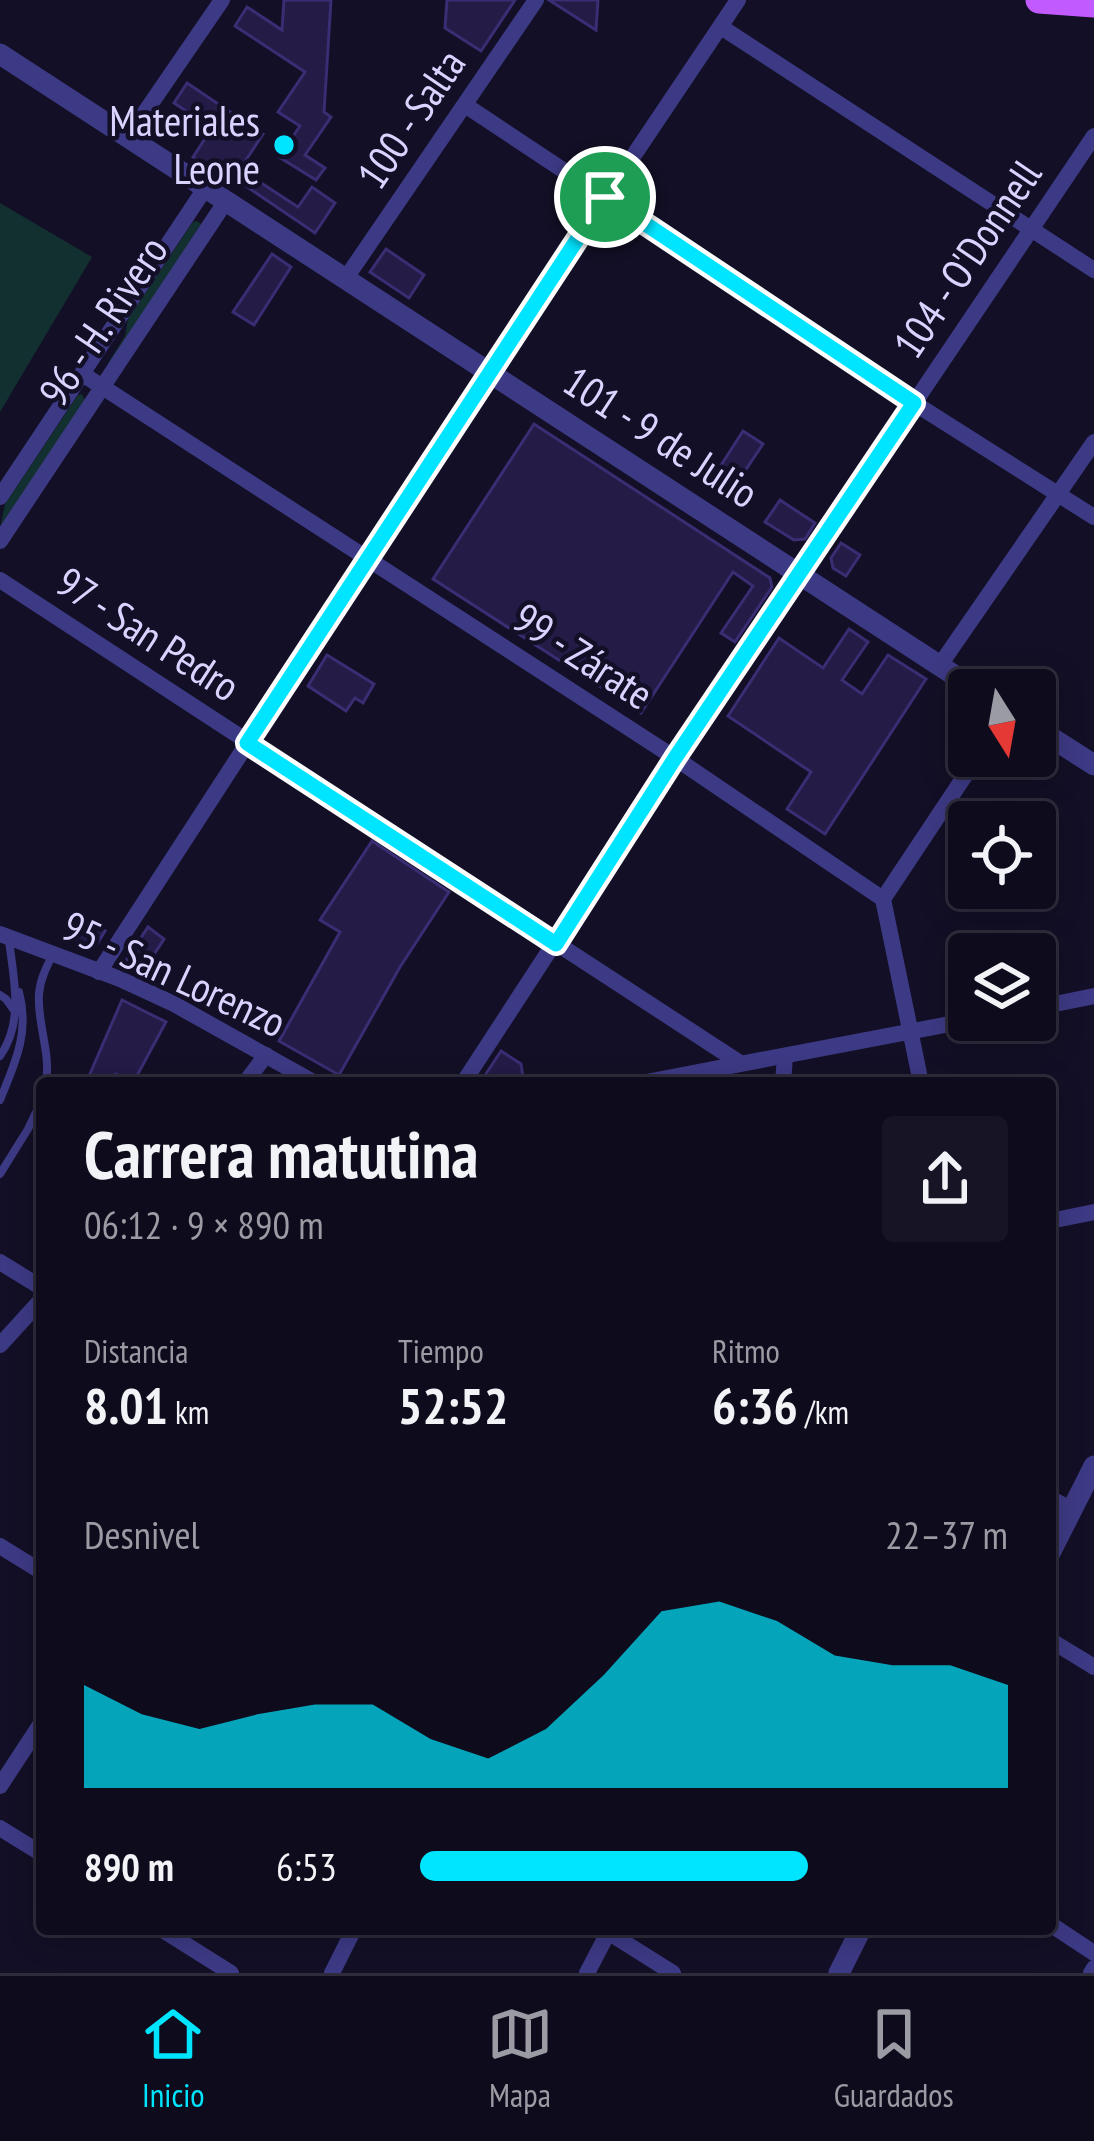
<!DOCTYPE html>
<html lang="es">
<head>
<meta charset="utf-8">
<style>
  :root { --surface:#0e0b1c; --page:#171425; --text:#f1f3f6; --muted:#9b9ba3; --line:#2e2b3b; --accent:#00e5ff }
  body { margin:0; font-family:"PT Sans Narrow",sans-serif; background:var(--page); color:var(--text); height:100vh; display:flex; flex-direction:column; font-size:45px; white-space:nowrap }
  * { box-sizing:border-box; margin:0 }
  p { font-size:39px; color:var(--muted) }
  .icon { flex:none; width:66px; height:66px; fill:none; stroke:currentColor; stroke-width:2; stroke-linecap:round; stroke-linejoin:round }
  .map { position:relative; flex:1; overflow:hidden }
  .panel { position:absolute; left:36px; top:1077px; width:1020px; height:858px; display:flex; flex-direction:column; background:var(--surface); border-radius:12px; box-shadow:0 6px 30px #0003,0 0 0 3px var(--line) }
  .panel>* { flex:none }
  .needle { width:78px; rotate:169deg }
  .controls { position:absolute; left:948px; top:669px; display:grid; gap:24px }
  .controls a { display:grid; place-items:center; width:108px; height:108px; border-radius:12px; background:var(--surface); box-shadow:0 6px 30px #0003,0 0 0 3px var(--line); font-size:60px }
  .pin { position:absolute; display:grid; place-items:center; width:102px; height:102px; color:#fff; margin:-51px; border:6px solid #fff; border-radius:50%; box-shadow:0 3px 12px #0007 }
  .round { display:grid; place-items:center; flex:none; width:126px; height:126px; border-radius:12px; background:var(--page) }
  .head { display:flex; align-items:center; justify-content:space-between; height:204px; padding:0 48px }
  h1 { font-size:66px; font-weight:700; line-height:90px }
  .figures { display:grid; grid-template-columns:repeat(3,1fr); gap:18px; height:204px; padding:12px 48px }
  .figures div { display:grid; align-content:center }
  .figures b { font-size:51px; font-weight:700 }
  .figures small { font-size:33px; font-weight:400 }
  .figures p { font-size:33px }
  .chart { height:336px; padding:24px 48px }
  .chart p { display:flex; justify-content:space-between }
  .chart svg { width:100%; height:216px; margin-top:12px; fill:var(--accent); opacity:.7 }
  ul { padding:0 48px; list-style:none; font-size:39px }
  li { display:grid; grid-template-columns:192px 144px 1fr; align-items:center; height:90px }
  li i { height:30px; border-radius:15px; background:var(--accent) }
  .dock { display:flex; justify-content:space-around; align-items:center; height:168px; border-top:3px solid var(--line); background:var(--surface); font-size:33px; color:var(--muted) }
  .dock a { display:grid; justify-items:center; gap:6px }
  .dock .on { color:var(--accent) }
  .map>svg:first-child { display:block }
  .green { fill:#12302f }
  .building { fill:#241b47; stroke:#3b2d73; stroke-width:3 }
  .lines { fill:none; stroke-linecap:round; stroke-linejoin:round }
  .service { stroke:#3d3a85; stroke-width:8 }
  .minor { stroke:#3d3a85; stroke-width:16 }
  .tertiary { stroke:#3d3a85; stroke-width:21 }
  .primary { stroke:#c25bff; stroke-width:27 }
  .route-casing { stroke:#fff; stroke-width:24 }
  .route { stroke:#00e5ff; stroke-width:15 }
  .poi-dot { fill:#00e5ff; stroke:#130f26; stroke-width:4.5 }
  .labels { text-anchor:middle; stroke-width:9; stroke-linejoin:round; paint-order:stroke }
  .street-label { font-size:42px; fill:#d9d4ff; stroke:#130f26 }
  .poi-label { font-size:42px; fill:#d9d4ff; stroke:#130f26; text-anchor:end }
</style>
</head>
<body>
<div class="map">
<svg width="1094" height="1973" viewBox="0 0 1094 1973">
  <rect width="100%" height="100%" fill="#130f26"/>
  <!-- green -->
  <g class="green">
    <polygon points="0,203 92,257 0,412"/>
    <polygon points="197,221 201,224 109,365 108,363 125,336 128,319 193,222"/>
    <polygon points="82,394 85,400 0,528 5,504 78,395"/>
  </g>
  <!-- building -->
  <g class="building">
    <polygon points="284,0 331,0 324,112 331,117 305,155 325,168 316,180 279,157 300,126 278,112 305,72 235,26 247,7 282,30"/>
    <polygon points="447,0 515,0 481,51 445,28"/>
    <polygon points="549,0 598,0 596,30"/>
    <polygon points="187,83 263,134 240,169 298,207 312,187 335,203 315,233 234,178 231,182 193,157 212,128 174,103"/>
    <polygon points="386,249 424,275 409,298 370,272"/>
    <polygon points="272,254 291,267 254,325 233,312"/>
    <polygon points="534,424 770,578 772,587 735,642 721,633 753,586 733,572 641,713 433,579"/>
    <polygon points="743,431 763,444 726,499 707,487"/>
    <polygon points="780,500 815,523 805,539 794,540 765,522"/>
    <polygon points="841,543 860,555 846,576 833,568 831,558"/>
    <polygon points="849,629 868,642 842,680 862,694 888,655 926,679 825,834 787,809 811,772 728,716 779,638 823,668"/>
    <polygon points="327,655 374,684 363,703 355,698 346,711 308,686"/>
    <polygon points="372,841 449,892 400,967 339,1075 279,1041 340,932 320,920"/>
    <polygon points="82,917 105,931 97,944 90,946 73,939"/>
    <polygon points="148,927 164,939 143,971 130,965 127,959"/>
    <polygon points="122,1000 166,1022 133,1083 116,1074 112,1083 86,1083"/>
    <polygon points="501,1051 521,1064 524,1083 480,1083"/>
  </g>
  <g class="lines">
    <!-- service -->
    <g class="service">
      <polyline points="0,995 6,999 13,1009"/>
      <path d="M0,1056C24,1022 14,980 9,941"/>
      <path d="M46,1083C51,1052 37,1024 39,994C40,980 46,968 52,956"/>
      <path d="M0,1100C15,1063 30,1032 19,992"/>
      <polyline points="0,1174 28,1129 42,1100"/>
    </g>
    <!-- minor -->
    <g class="minor">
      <polyline points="721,27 1094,270"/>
      <polyline points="465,105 914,403 1094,517"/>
      <polyline points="128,137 222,0"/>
      <polyline points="346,278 536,0"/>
      <polyline points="84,375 675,758 883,899 921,1083"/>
      <polyline points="0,497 206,187"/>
      <polyline points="0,541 226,201"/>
      <polyline points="0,580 740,1063"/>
      <polyline points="940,665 1094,442"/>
      <polyline points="883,899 978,756"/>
      <polyline points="0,934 120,979 174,1004 315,1083"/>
      <polyline points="99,972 489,371 738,0"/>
      <polyline points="1035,1008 1094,996"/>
      <polyline points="245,1083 266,1055"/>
      <polyline points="463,1083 675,758 1094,136"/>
      <polyline points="641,1083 971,1020"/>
      <polyline points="783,1083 785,1056"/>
      <polyline points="1050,1221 1094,1212"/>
      <polyline points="0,1262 42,1288"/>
      <polyline points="0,1345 42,1299"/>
      <polyline points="1050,1498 1072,1510"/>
      <polyline points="0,1546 42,1572"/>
      <polyline points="1050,1640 1094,1667"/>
      <polyline points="0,1786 42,1722"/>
      <polyline points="0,1828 42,1854"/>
      <polyline points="1050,1924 1094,1953"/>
      <polyline points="161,1929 231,1973"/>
      <polyline points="603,1929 673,1973"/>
      <polyline points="332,1973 354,1929"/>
      <polyline points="587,1973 610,1929"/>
      <polyline points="1091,1973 1094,1968"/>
    </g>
    <!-- tertiary -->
    <g class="tertiary">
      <polyline points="0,54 977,690"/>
      <polyline points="1035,727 1094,765"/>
      <polyline points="1050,1553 1094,1466"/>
      <polyline points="839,1973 861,1929"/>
    </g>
    <!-- primary -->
    <polyline class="primary" points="1039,0 1094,4"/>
  </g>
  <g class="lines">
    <defs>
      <polygon id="route" points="605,197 914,403 675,758 556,944 247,743"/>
    </defs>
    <!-- route casing -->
    <use href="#route" class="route-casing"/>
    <!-- route -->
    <use href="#route" class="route"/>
  </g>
  <!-- markers -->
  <circle class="poi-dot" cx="284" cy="145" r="12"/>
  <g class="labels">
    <!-- street labels -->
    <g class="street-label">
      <text transform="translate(411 119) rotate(-56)" y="15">100 - Salta</text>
      <text transform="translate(967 259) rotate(-56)" y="15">104 - O'Donnell</text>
      <text transform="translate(103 321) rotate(-56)" y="15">96 - H. Rivero</text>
      <text transform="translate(661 437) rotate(33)" y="15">101 - 9 de Julio</text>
      <text transform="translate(148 634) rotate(33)" y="15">97 - San Pedro</text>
      <text transform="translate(583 656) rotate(33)" y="15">99 - Zárate</text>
      <text transform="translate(174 974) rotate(25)" y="15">95 - San Lorenzo</text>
    </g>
    <!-- poi labels -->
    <g class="poi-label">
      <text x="260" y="136">Materiales<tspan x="260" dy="48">Leone</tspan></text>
    </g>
  </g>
</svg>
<div class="controls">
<a><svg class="needle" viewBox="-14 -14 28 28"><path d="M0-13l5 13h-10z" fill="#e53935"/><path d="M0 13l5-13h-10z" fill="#9b9ba3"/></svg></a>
<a><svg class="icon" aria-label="locate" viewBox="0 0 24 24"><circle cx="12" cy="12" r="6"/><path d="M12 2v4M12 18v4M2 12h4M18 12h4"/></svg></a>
<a><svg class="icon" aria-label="layers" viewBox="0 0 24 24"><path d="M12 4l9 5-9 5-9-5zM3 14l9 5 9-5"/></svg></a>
</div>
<div class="pin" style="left:605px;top:197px;background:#1e9e55"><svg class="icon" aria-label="arrive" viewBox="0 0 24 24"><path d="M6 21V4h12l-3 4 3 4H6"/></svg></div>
<section class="panel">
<div class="head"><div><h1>Carrera matutina</h1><p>06:12 · 9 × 890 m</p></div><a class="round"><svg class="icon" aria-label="share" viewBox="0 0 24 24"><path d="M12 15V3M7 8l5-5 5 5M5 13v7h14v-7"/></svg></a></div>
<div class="figures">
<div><p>Distancia</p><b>8.01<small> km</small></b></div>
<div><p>Tiempo</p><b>52:52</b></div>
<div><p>Ritmo</p><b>6:36<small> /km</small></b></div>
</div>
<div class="chart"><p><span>Desnivel</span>22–37 m</p>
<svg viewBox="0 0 160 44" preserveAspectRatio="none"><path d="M0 44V23L10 29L20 32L30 29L40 27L50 27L60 34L70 38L80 32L90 21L100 8L110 6L120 10L130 17L140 19L150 19L160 23V44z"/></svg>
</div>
<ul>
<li><b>890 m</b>6:53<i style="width:66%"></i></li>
</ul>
</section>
</div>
<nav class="dock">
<a class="on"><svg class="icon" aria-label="home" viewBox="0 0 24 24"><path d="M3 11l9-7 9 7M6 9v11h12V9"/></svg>Inicio</a>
<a><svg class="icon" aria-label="map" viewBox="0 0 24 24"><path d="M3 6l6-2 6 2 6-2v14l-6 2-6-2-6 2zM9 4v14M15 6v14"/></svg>Mapa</a>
<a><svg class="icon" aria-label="saved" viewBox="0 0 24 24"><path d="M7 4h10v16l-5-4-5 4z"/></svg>Guardados</a>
</nav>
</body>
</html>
